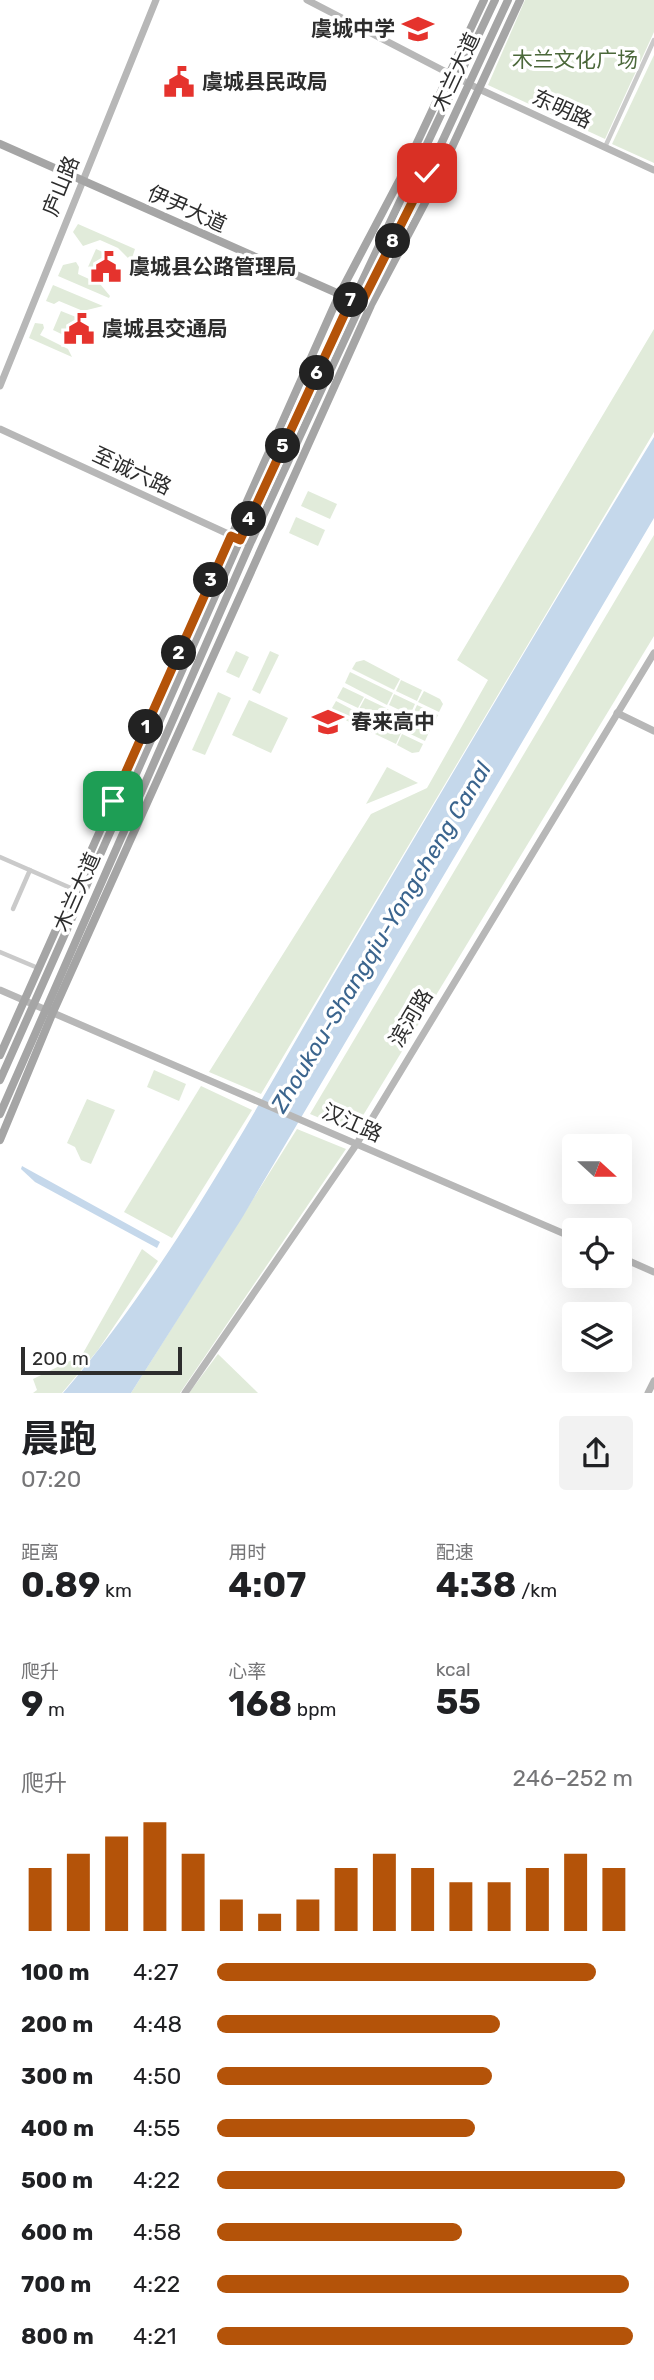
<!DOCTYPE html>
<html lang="zh">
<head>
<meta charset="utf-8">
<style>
  :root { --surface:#fff; --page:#f2f2f2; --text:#202124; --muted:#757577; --accent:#b45309 }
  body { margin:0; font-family:Rubik,"Noto Sans SC",sans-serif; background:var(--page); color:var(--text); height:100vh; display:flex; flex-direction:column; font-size:26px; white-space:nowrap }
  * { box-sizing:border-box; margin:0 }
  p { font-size:23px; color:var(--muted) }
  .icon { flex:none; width:38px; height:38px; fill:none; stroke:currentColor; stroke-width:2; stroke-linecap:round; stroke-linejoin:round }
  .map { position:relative; height:1393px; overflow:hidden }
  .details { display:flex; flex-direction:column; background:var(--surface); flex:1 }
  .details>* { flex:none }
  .needle { width:46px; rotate:111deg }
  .buttons { position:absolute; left:562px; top:1134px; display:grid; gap:14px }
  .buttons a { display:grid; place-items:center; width:70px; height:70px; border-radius:7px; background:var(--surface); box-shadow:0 7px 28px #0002; font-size:35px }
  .scale { position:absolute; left:21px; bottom:18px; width:161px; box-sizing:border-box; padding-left:7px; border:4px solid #2d2d2d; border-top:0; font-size:19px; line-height:24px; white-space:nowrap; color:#2d2d2d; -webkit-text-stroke:5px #fff; paint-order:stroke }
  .pin { position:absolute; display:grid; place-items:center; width:60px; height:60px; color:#fff; margin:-30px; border-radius:14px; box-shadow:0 4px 10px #0006 }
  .km { position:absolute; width:35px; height:35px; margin:-18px; border-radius:50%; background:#222; color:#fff; font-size:19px; line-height:35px; text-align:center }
  .round { display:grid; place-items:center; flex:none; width:74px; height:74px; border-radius:7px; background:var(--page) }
  .overview { display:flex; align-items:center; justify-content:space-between; height:119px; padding:0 21px }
  h1 { font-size:38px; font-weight:700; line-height:52px }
  .stats { display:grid; grid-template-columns:repeat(3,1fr); gap:10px; height:119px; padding:7px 21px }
  .stats div { display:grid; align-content:center }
  .stats b { font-size:35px; font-weight:700 }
  .stats small { font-size:19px; font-weight:400 }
  .stats p { font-size:19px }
  .chart { height:196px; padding:14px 21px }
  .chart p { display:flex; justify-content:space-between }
  .chart svg { width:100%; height:126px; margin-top:7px; stroke:var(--accent); stroke-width:6 }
  ul { padding:0 21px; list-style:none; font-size:23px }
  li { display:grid; grid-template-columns:112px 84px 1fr; align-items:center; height:52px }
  li i { height:18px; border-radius:9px; background:var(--accent) }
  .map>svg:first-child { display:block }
  .green { fill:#e1ebda }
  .water { fill:#c5d8eb }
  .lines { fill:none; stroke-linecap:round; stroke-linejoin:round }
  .street { stroke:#cacaca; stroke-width:4.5 }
  .secondary { stroke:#b7b7b7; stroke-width:7 }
  .primary { stroke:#a5a5a5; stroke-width:8 }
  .route-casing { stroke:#fff; stroke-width:14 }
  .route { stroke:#b45309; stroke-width:9 }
  .labels { text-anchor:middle; stroke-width:7; stroke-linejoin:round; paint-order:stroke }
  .poi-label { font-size:21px; font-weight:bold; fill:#2d2d2d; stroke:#fff; text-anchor:start }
  .park-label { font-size:21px; fill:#4b683a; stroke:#fff }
  .street-label { font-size:21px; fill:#2d2d2d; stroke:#fff }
  .water-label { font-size:23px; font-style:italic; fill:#3b658e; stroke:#fff }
</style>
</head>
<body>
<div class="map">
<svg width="654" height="1393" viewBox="0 0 654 1393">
  <rect width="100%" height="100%" fill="#fff"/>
  <!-- green -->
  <g class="green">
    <polygon points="525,0 654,0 654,32 605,139 488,85"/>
    <polygon points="654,55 654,163 612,144"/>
    <polygon points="78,224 135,249 131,261 118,248 100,240 83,246 73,232"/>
    <polygon points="96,249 114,257 106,275 88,267"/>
    <polygon points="76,262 79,267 78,274 100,284 110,296 109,298 58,276 63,265"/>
    <polygon points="53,285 103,306 83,311 59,301 54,304 46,301"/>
    <polygon points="61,311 81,319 72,339 53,330"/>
    <polygon points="35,323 43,324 44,328 40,335 68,349 72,357 29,338"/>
    <polygon points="654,329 654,432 261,1094 209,1072 371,814 427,788 488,680 457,660"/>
    <polygon points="308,491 337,504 330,519 301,506"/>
    <polygon points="296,517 325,530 318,546 289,533"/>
    <polygon points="654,535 654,636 353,1132 310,1114"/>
    <polygon points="236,651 249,657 239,678 226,672"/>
    <polygon points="270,651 279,655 260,694 252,690"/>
    <polygon points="364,660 400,679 394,690 352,669 356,662"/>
    <polygon points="350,672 393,693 387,705 345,683"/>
    <polygon points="401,680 422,690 417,701 396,691"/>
    <polygon points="343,687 364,697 358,708 337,698"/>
    <polygon points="424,691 440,699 443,704 439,712 418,702"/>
    <polygon points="218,692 231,698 205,755 192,750"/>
    <polygon points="394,694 415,704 410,715 389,705"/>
    <polygon points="365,698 386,708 380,719 359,709"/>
    <polygon points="249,700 288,718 271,753 232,735"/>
    <polygon points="336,701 357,712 351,723 337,715 332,708"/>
    <polygon points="417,705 438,715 433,726 412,716"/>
    <polygon points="387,709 408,719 402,730 381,720"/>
    <polygon points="358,712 379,722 373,733 352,723"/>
    <polygon points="409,719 430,730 425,741 404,731"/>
    <polygon points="380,723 401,733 396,744 375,734"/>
    <polygon points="402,734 423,744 419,752 412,753 397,745"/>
    <polygon points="387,767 418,783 366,804"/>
    <polygon points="154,1070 186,1084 179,1101 147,1087"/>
    <polygon points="201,1086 252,1110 172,1238 124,1212"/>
    <polygon points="87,1099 115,1110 91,1164 81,1160 75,1147 67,1143"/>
    <polygon points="297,1129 346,1149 180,1393 131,1393"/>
    <polygon points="142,1249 158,1261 98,1350 62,1393 33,1393 37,1390 33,1379 82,1355"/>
    <polygon points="218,1354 258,1393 189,1393"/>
  </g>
  <!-- water -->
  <g class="water">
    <path d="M654,437V518L242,1218L131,1393H63C169,1270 251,1117 333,976C439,796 545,616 654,437Z"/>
    <polygon points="22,1166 160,1242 157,1248 35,1182 21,1169"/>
  </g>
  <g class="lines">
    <!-- street -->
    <g class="street">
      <polyline points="605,147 654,40"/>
      <polyline points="0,857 73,889"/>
      <polyline points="13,909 30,870"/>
      <polyline points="0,952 38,968"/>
    </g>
    <!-- secondary -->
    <g class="secondary">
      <polyline points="307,0 479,89 654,170"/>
      <polyline points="0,386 156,0"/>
      <polyline points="0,429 250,544"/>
      <polyline points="617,713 654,731"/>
      <polyline points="0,990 574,1238"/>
      <polyline points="620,1257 654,1272"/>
      <polyline points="185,1393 356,1145 654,653"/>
      <polyline points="648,1393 654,1381"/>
    </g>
    <!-- primary -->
    <g class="primary">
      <polyline points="0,144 355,301"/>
      <polyline points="0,1055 339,295 400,179 484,0"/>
      <polyline points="0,1080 240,540 495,0"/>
      <polyline points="0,1114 250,544 361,304 429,170 508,0"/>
      <polyline points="0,1140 53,1012 371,305 435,184 520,0"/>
    </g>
  </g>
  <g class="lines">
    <defs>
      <polyline id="route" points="113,801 231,536 240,540 351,300 361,304 427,173"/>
    </defs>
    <!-- route casing -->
    <use href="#route" class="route-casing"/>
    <!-- route -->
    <use href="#route" class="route"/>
  </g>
  <!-- icons -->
  <defs>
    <symbol id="school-bare" viewBox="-9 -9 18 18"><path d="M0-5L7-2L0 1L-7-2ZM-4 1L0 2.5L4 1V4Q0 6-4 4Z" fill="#e5332d" stroke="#fff" stroke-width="2.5" paint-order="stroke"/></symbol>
    <symbol id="civic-bare" viewBox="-9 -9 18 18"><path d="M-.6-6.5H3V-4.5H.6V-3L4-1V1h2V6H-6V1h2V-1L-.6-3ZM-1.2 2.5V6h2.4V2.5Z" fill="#e5332d" stroke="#fff" stroke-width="2.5" paint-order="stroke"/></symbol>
  </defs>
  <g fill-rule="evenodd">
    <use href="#school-bare" x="396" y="7" width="44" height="44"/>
    <use href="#civic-bare" x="157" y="60" width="44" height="44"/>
    <use href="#civic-bare" x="84" y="245" width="44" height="44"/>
    <use href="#civic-bare" x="57" y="307" width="44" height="44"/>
    <use href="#school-bare" x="306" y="700" width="44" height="44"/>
  </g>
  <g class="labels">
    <!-- poi labels -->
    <g class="poi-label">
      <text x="395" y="36" text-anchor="end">虞城中学</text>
      <text x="202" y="89">虞城县民政局</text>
      <text x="129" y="274">虞城县公路管理局</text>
      <text x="102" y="336">虞城县交通局</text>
      <text x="351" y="729">春来高中</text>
    </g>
    <!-- park labels -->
    <g class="park-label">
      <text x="575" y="67">木兰文化广场</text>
    </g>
    <!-- street labels -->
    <g class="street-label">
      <text transform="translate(456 72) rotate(-65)" y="7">木兰大道</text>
      <text transform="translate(562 109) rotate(25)" y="7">东明路</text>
      <text transform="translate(61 186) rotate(-68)" y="7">庐山路</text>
      <text transform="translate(187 209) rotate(24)" y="7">伊尹大道</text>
      <text transform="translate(132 471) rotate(25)" y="7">至诚六路</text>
      <text transform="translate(77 892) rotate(-66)" y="7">木兰大道</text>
      <text transform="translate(411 1018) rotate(-59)" y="7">滨河路</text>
      <text transform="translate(352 1123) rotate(24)" y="7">汉江路</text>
    </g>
    <!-- water labels -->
    <g class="water-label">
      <text transform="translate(381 937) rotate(-59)" y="8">Zhoukou-Shangqiu-Yongcheng Canal</text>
    </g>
  </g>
</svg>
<div class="buttons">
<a><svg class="needle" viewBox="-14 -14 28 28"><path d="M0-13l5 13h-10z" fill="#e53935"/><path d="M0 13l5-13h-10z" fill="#757577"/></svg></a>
<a><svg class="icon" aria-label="locate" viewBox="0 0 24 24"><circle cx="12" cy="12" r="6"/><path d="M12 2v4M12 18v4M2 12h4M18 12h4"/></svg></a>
<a><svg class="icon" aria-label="layers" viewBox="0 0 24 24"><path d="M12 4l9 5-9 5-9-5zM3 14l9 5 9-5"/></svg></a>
</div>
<div class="scale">200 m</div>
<div class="pin" style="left:113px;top:801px;background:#1e9e55"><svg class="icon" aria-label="arrive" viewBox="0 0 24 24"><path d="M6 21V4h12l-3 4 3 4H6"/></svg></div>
<div class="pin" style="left:427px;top:173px;background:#d93025"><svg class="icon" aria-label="check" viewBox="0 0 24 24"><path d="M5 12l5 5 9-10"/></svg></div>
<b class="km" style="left:146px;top:727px">1</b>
<b class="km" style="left:179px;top:653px">2</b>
<b class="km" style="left:211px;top:580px">3</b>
<b class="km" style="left:249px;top:519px">4</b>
<b class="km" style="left:283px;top:446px">5</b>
<b class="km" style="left:317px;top:373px">6</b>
<b class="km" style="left:351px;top:300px">7</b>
<b class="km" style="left:393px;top:241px">8</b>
</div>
<section class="details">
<div class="overview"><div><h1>晨跑</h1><p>07:20</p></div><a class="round"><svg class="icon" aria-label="share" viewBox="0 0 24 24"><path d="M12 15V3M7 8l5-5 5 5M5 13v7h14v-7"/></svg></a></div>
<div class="stats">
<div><p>距离</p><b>0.89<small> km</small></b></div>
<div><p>用时</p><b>4:07</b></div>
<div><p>配速</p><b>4:38<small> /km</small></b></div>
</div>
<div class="stats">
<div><p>爬升</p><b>9<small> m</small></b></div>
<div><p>心率</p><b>168<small> bpm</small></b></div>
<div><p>kcal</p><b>55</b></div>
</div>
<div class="chart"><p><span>爬升</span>246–252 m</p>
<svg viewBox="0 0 160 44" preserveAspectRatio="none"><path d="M5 44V22M15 44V17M25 44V11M35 44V6M45 44V17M55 44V33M65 44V38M75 44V33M85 44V22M95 44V17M105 44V22M115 44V27M125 44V27M135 44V22M145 44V17M155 44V22"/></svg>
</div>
<ul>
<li><b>100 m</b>4:27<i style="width:91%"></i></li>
<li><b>200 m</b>4:48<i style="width:68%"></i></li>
<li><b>300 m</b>4:50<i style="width:66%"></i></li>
<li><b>400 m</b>4:55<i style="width:62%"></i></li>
<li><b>500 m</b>4:22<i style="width:98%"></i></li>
<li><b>600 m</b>4:58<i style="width:59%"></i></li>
<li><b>700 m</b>4:22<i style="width:99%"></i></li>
<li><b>800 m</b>4:21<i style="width:100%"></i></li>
</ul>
</section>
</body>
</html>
